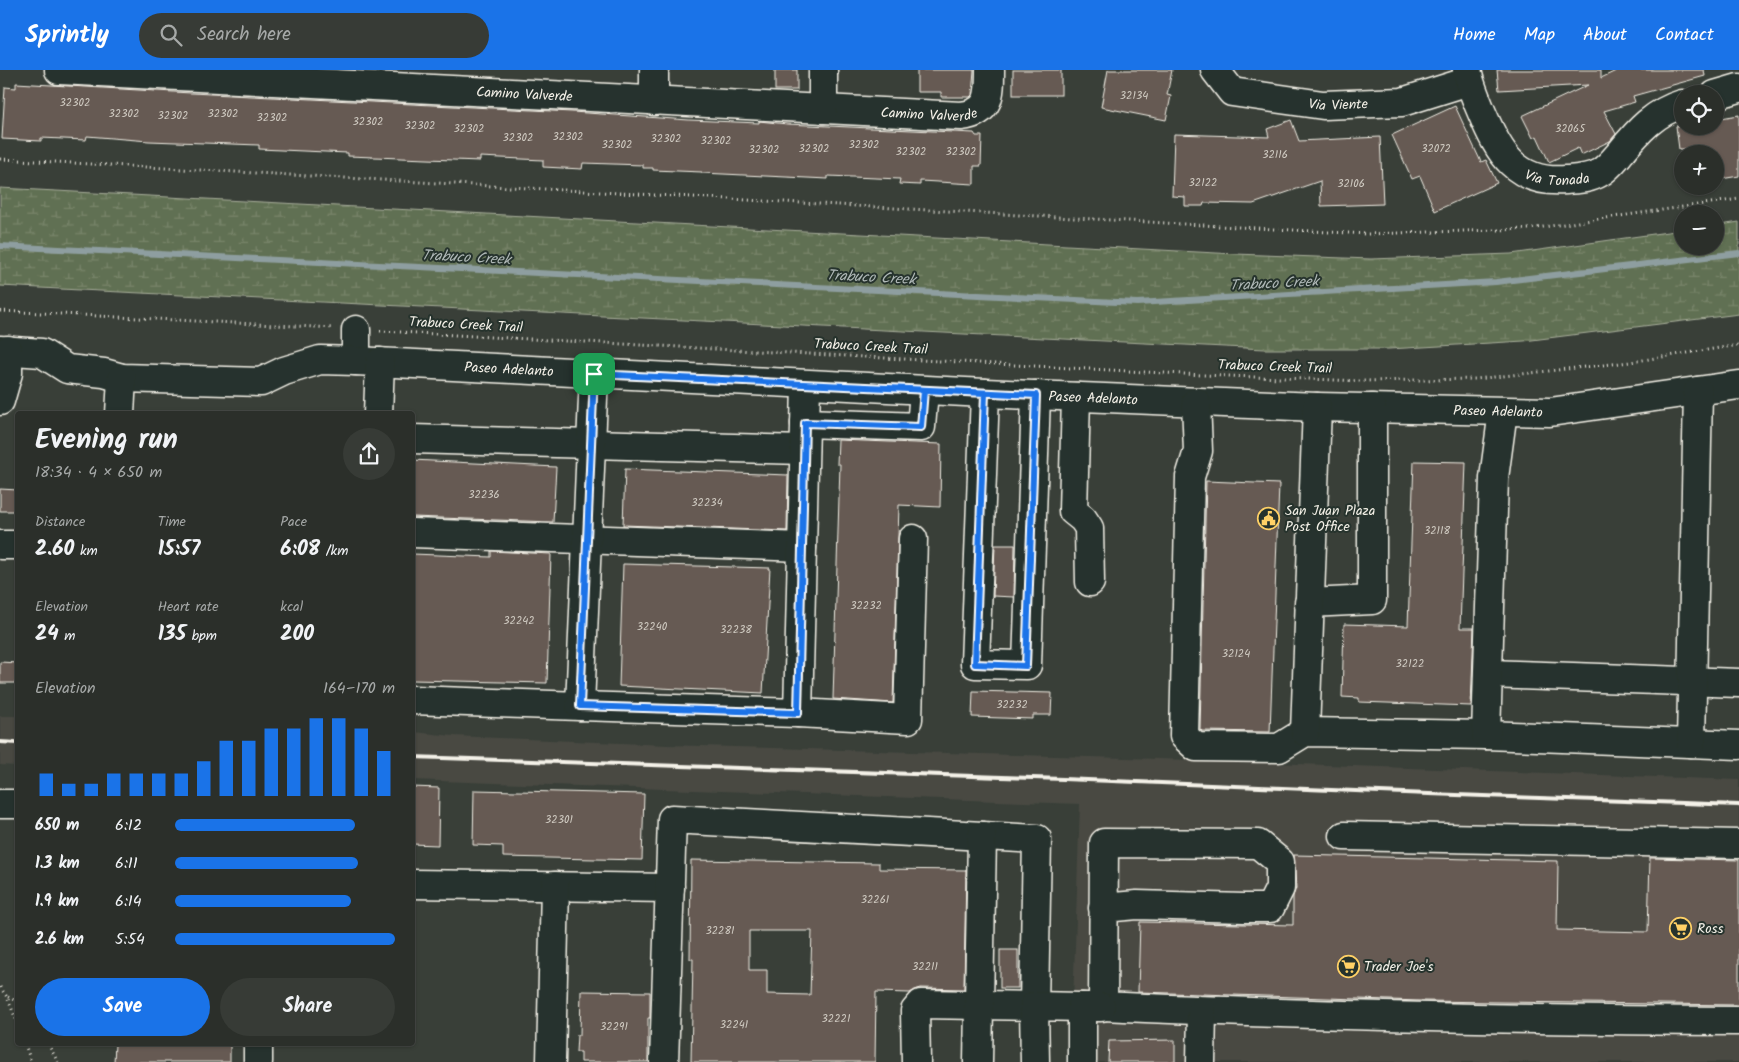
<!DOCTYPE html>
<html lang="en">
<head>
<meta charset="utf-8">
<style>
  :root { --surface:#2b2f2a; --page:#373b36; --text:#f1f3f6; --muted:#a6a9a8; --line:#474a47; --accent:#1a73e8 }
  body { margin:0; font-family:Kalam,sans-serif; background:var(--page); color:var(--text); height:100vh; display:flex; flex-direction:column; font-size:19px; white-space:nowrap }
  * { box-sizing:border-box; margin:0 }
  p { font-size:16px; color:var(--muted) }
  .icon { flex:none; width:28px; height:28px; fill:none; stroke:currentColor; stroke-width:2; stroke-linecap:round; stroke-linejoin:round }
  .map { position:relative; flex:1; overflow:hidden }
  .sheet { position:absolute; left:15px; top:341px; width:400px; height:635px; display:flex; flex-direction:column; background:var(--surface); border-radius:5px; box-shadow:0 1px 4px #0004,0 0 0 1px var(--line) }
  .sheet>* { flex:none }
  .controls { position:absolute; left:1674px; top:15px; display:grid; gap:10px }
  .controls a { display:grid; place-items:center; width:50px; height:50px; border-radius:50%; background:var(--surface); box-shadow:0 1px 4px #0004,0 0 0 1px var(--line); font-size:25px }
  .pin { position:absolute; display:grid; place-items:center; width:42px; height:42px; color:#fff; margin:-21px; border-radius:10px; box-shadow:0 2px 8px #0006 }
  .round { display:grid; place-items:center; flex:none; width:52px; height:52px; border-radius:26px; background:var(--page) }
  .summary { display:flex; align-items:center; justify-content:space-between; height:85px; padding:0 20px }
  h1 { font-size:28px; font-weight:800; line-height:38px }
  .stats { display:grid; grid-template-columns:repeat(3,1fr); gap:8px; height:85px; padding:5px 20px }
  .stats div { display:grid; align-content:center }
  .stats b { font-size:21px; font-weight:800 }
  .stats small { font-size:14px; font-weight:400 }
  .stats p { font-size:14px }
  .chart { height:140px; padding:10px 20px }
  .chart p { display:flex; justify-content:space-between }
  .chart svg { width:100%; height:90px; margin-top:5px; stroke:var(--accent); stroke-width:6 }
  .cta { display:flex; gap:10px; margin-top:auto; padding:10px 20px }
  .cta a { flex:1; height:58px; border-radius:30px; background:var(--accent); color:#fff; font-size:20px; font-weight:800; line-height:58px; text-align:center }
  .cta a+a { background:var(--page); color:var(--text) }
  ul { padding:0 20px; list-style:none; font-size:16px }
  li { display:grid; grid-template-columns:80px 60px 1fr; align-items:center; height:38px }
  li i { height:12px; border-radius:6px; background:var(--accent) }
  header { display:flex; align-items:center; gap:30px; box-sizing:border-box; height:70px; padding:0 25px; background:var(--accent); color:#fff }
  header strong { font-size:24px }
  nav { display:flex; gap:28px; margin-inline-start:auto; font-size:18px }
  .search { width:350px; height:45px; background:var(--page); display:flex; align-items:center; gap:12px; box-sizing:border-box; padding:0 18px; border-radius:28px; color:var(--muted); font-size:19px }
  .map>svg:first-child { display:block }
  .built { fill:#494a43 }
  .wetland { fill:url(#wetland-marsh); stroke:#aab09d }
  .lines { fill:none; stroke-linecap:round; stroke-linejoin:round }
  .stream { stroke:#8e9ea0; stroke-width:6 }
  .building { fill:#665a52; stroke:#f4f1e8; fill-rule:evenodd }
  .minor-casing { stroke:#f4f1e8; stroke-width:31 }
  .path { stroke:#f4f1e8; stroke-width:3; stroke-dasharray:1 4; stroke-linecap:butt }
  .minor { stroke:#26332d; stroke-width:28 }
  .rail { stroke:#f4f1e8; stroke-width:4 }
  .route-casing { stroke:#fff; stroke-width:10 }
  .route { stroke:#1a73e8; stroke-width:6 }
  .labels { text-anchor:middle; stroke-width:4; stroke-linejoin:round; paint-order:stroke }
  .number-label { font-size:11px; fill:#d0cbc2 }
  .street-label { font-size:14px; fill:#f4f1e8; stroke:#26332d }
  .poi-label { font-size:14px; fill:#f4f1e8; stroke:#26332d; text-anchor:start }
  .water-label { font-size:15px; font-style:italic; fill:#b0b9b8; stroke:#26332d }
</style>
</head>
<body>
<header>
<strong>Sprintly</strong>
<div class="search"><svg class="icon" aria-label="search" viewBox="0 0 24 24"><circle cx="10" cy="10" r="6"/><path d="M15 15l6 6"/></svg>Search here</div>
<nav><a>Home</a><a>Map</a><a>About</a><a>Contact</a></nav>
</header>
<div class="map">
<svg width="1739" height="992" viewBox="0 0 1739 992">
  <defs>
    <pattern id="wetland-marsh" width="20" height="14" patternUnits="userSpaceOnUse" patternTransform="scale(1.25)"><rect width="20" height="14" fill="#617052"/><path d="M1 5h8M5 5V1M11 12h8M15 12V8" fill="none" stroke="#78856b"/></pattern>
  </defs>
  <rect width="100%" height="100%" fill="#393f38"/>
  <filter id="ink" filterUnits="userSpaceOnUse"><feTurbulence type="fractalNoise" baseFrequency=".02" numOctaves="2"/><feDisplacementMap in="SourceGraphic" scale="10" xChannelSelector="R" yChannelSelector="G"/><feConvolveMatrix kernelMatrix="1 2 1 2 8 2 1 2 1" color-interpolation-filters="sRGB"/></filter>
  <g filter="url(#ink)">
    <!-- built -->
    <g class="built">
      <polygon points="0,646 17,646 17,696 0,695"/>
      <polygon points="413,662 453,666 667,675 1160,689 1739,710 1739,992 1071,992 1080,734 413,710"/>
    </g>
    <!-- wetland -->
    <polygon class="wetland" points="0,118 1235,184 1371,189 1511,184 1682,160 1682,176 1715,176 1715,156 1739,152 1739,244 1524,271 1389,279 1265,279 0,216"/>
    <g class="lines">
      <!-- stream -->
      <polyline class="stream" points="0,176 1137,233 1496,212 1739,183"/>
    </g>
    <!-- building -->
    <g class="building">
      <rect x="775" y="0" width="22" height="20"/>
      <polygon points="917,0 974,0 972,25 970,27 941,27 941,22 917,22"/>
      <rect x="1013" y="0" width="48" height="25"/>
      <polygon points="1108,0 1172,0 1167,25 1171,26 1166,50 1101,37"/>
      <polygon points="1497,0 1601,0 1601,8 1618,0 1704,0 1705,6 1633,26 1635,32 1604,41 1616,64 1610,71 1581,85 1578,78 1549,92 1537,66 1533,68 1522,46 1588,15 1499,20"/>
      <polygon points="16,13 191,23 572,42 689,50 759,53 759,51 787,54 974,63 976,66 982,66 981,96 974,96 974,114 920,111 920,115 899,114 900,109 828,106 828,109 702,103 702,102 653,100 653,98 643,98 643,95 583,93 582,99 543,97 543,90 480,87 480,91 348,86 348,83 259,79 259,75 149,71 87,66 86,70 41,68 41,71 2,69 5,17 16,18"/>
      <polygon points="1455,36 1481,92 1486,90 1497,113 1435,141 1420,106 1412,109 1392,65"/>
      <polygon points="1739,45 1739,106 1715,110 1715,84 1686,84 1685,79 1679,79 1676,56 1715,56 1715,49"/>
      <polygon points="1291,50 1299,71 1380,67 1383,134 1321,136 1320,111 1253,134 1204,133 1203,136 1185,136 1185,127 1172,126 1174,64 1269,67 1267,59"/>
      <polygon points="838,370 941,374 940,437 899,435 893,633 833,629 840,394 837,394"/>
      <polygon points="412,390 556,397 553,452 412,447"/>
      <polygon points="1414,391 1466,392 1460,558 1474,558 1471,636 1359,632 1359,628 1342,627 1344,554 1408,556"/>
      <polygon points="625,399 788,405 787,461 623,455"/>
      <polygon points="1206,411 1279,414 1270,662 1202,661 1200,659"/>
      <polygon points="0,419 18,420 18,441 0,441"/>
      <polygon points="995,475 1015,475 1014,527 993,526"/>
      <polygon points="491,481 551,484 547,613 412,610 412,484 491,487"/>
      <polygon points="623,494 770,498 763,623 619,616"/>
      <polygon points="0,592 18,593 18,613 0,613"/>
      <polygon points="973,621 1052,623 1051,645 1033,645 1033,649 972,647"/>
      <polygon points="412,717 439,718 438,775 412,774"/>
      <polygon points="474,720 644,724 642,790 503,787 503,776 473,775"/>
      <polygon points="1294,785 1558,791 1557,860 1648,862 1650,788 1739,790 1739,935 1421,931 1138,922 1140,852 1293,855 1293,826 1296,818"/>
      <path d="M691,790L879,793V799L966,800L964,919L921,918L915,920L910,923L876,922L875,992H691L693,889H690ZM749,861H812L810,925L767,924V900H749Z"/>
      <rect x="1000" y="880" width="18" height="38"/>
      <polygon points="581,921 650,922 650,948 648,948 648,992 581,992 581,982 576,982 577,965 580,965"/>
      <polygon points="1175,970 1175,992 1108,992 1109,971"/>
      <polygon points="115,974 230,974 230,992 114,992"/>
    </g>
    <g class="lines">
      <defs>
        <g id="minor">
          <path id="s1" d="M59,0L961,46C990,43 990,25 990,0"/>
          <path id="s2" d="M1215,0L1232,22L1323,35L1402,32L1469,11"/>
          <path id="s3" d="M1467,0C1470,15 1476,29 1482,43C1499,83 1516,114 1566,110C1577,109 1589,109 1599,103C1607,99 1615,89 1621,82C1638,61 1655,42 1682,34"/>
          <polyline points="1715,25 1739,18"/>
          <polyline points="654,31 654,0"/>
          <polyline points="823,39 823,0"/>
          <polyline points="356,260 356,291"/>
          <path id="s4" d="M0,280L42,283L67,299L104,303L122,308L261,312L284,301L320,290L356,291L985,323L1317,337L1550,342L1739,315"/>
          <polyline points="985,323 975,594 1027,595 1036,325"/>
          <polyline points="1076,327 1073,441 1083,449 1089,458 1090,512"/>
          <polyline points="0,331 8,303 8,280"/>
          <polyline points="1196,332 1198,381 1190,407 1184,666 1196,677 1279,678 1305,662 1486,665 1739,675"/>
          <polyline points="120,344 122,308"/>
          <polyline points="378,344 380,292"/>
          <polyline points="805,353 921,357 924,321"/>
          <polyline points="412,369 804,380"/>
          <polyline points="412,463 802,477"/>
          <polyline points="0,475 18,475"/>
          <polyline points="1309,533 1372,530 1372,338"/>
          <polyline points="1488,604 1739,613"/>
          <polyline points="412,630 580,636 594,304"/>
          <polyline points="580,636 798,643 806,315"/>
          <polyline points="798,643 908,649 913,469"/>
          <polyline points="1305,662 1317,337"/>
          <polyline points="1486,665 1494,408 1503,341"/>
          <polyline points="1691,673 1698,321"/>
          <polyline points="0,734 18,734"/>
          <polyline points="1344,766 1739,774"/>
          <polyline points="412,814 670,818"/>
          <path d="M1103,838L1137,835L1244,838H1270L1280,818V792L1258,774L1104,773L1103,936C1315,946 1527,950 1739,951"/>
          <polyline points="258,974 258,992"/>
          <polyline points="551,992 555,816"/>
          <polyline points="664,992 672,749 1037,769 1034,936 921,934 915,941 916,992"/>
          <polyline points="978,992 982,766"/>
          <polyline points="1035,992 1034,936 1082,937"/>
          <polyline points="1082,992 1082,937 1101,937"/>
          <polyline points="1201,992 1202,941"/>
        </g>
      </defs>
      <!-- minor casing -->
      <use href="#minor" class="minor-casing"/>
      <!-- path -->
      <g class="path">
        <polyline points="0,89 1366,164 1529,159 1739,129"/>
        <polyline points="0,241 334,258"/>
        <polyline points="380,261 1202,305 1362,311 1476,309 1630,292 1739,275"/>
        <polyline points="0,917 7,927 18,954"/>
        <polyline points="8,927 18,932"/>
        <polyline points="25,974 31,992"/>
        <polyline points="48,974 58,992"/>
      </g>
      <!-- minor -->
      <use href="#minor" class="minor"/>
      <!-- rail -->
      <g class="rail">
        <polyline points="0,672 18,673"/>
        <polyline points="412,687 1063,709 1429,724 1739,735"/>
      </g>
    </g>
  </g>
  <g class="lines" filter="url(#ink)">
    <defs>
      <polyline id="route" points="594,304 580,636 798,643 805,353 921,357 924,320 985,323 975,594 1026,596 1036,325 594,304"/>
    </defs>
    <!-- route casing -->
    <use href="#route" class="route-casing"/>
    <!-- route -->
    <use href="#route" class="route"/>
  </g>
  <!-- icons -->
  <defs>
    <symbol id="civic-ring" viewBox="-11 -11 22 22"><circle r="9.5" fill="#26332d" stroke="#ffd166" stroke-width="1.5"/><path d="M-.6-6.5H3V-4.5H.6V-3L4-1V1h2V6H-6V1h2V-1L-.6-3ZM-1.2 2.5V6h2.4V2.5Z" fill="#ffd166"/></symbol>
    <symbol id="supermarket-ring" viewBox="-11 -11 22 22"><circle r="9.5" fill="#26332d" stroke="#ffd166" stroke-width="1.5"/><path d="M-6-5.5h2.5l.6 2H6L4.5 2H-2.5L-4.4-4H-6ZM-1.5 3.2a1.3 1.3 0 1 0 .1 0ZM3 3.2a1.3 1.3 0 1 0 .1 0Z" fill="#ffd166"/></symbol>
  </defs>
  <g fill-rule="evenodd">
    <use href="#civic-ring" x="1256" y="436" width="25" height="25"/>
    <use href="#supermarket-ring" x="1668" y="846" width="25" height="25"/>
    <use href="#supermarket-ring" x="1336" y="884" width="25" height="25"/>
  </g>
  <g class="labels">
    <!-- number labels -->
    <g class="number-label">
      <text x="1134" y="29">32134</text>
      <text x="75" y="36">32302</text>
      <text x="124" y="47">32302</text>
      <text x="223" y="47">32302</text>
      <text x="173" y="49">32302</text>
      <text x="272" y="51">32302</text>
      <text x="368" y="55">32302</text>
      <text x="420" y="59">32302</text>
      <text x="469" y="62">32302</text>
      <text x="1570" y="62">32065</text>
      <text x="568" y="70">32302</text>
      <text x="518" y="71">32302</text>
      <text x="666" y="72">32302</text>
      <text x="716" y="74">32302</text>
      <text x="617" y="78">32302</text>
      <text x="864" y="78">32302</text>
      <text x="814" y="82">32302</text>
      <text x="1436" y="82">32072</text>
      <text x="764" y="83">32302</text>
      <text x="911" y="85">32302</text>
      <text x="961" y="85">32302</text>
      <text x="1275" y="88">32116</text>
      <text x="1203" y="116">32122</text>
      <text x="1351" y="117">32106</text>
      <text x="484" y="428">32236</text>
      <text x="707" y="436">32234</text>
      <text x="1437" y="464">32118</text>
      <text x="866" y="539">32232</text>
      <text x="519" y="554">32242</text>
      <text x="652" y="560">32240</text>
      <text x="736" y="563">32238</text>
      <text x="1236" y="587">32124</text>
      <text x="1410" y="597">32122</text>
      <text x="1012" y="638">32232</text>
      <text x="559" y="753">32301</text>
      <text x="875" y="833">32261</text>
      <text x="720" y="864">32281</text>
      <text x="925" y="900">32211</text>
      <text x="836" y="952">32221</text>
      <text x="734" y="958">32241</text>
      <text x="614" y="960">32291</text>
    </g>
    <!-- street labels -->
    <g class="street-label">
      <text dy="5" stroke="none"><textPath href="#s1" startOffset="466">Camino Valverde</textPath></text>
      <text dy="5" stroke="none"><textPath href="#s2" startOffset="135">Via Viente</textPath></text>
      <text dy="5" stroke="none"><textPath href="#s1" startOffset="871">Camino Valverde</textPath></text>
      <text dy="5" stroke="none"><textPath href="#s3" startOffset="154">Via Tonada</textPath></text>
      <text transform="translate(466 254) rotate(3)" y="5">Trabuco Creek Trail</text>
      <text transform="translate(871 276) rotate(3)" y="5">Trabuco Creek Trail</text>
      <text transform="translate(1275 296) rotate(2)" y="5">Trabuco Creek Trail</text>
      <text dy="5" stroke="none"><textPath href="#s4" startOffset="519">Paseo Adelanto</textPath></text>
      <text dy="5" stroke="none"><textPath href="#s4" startOffset="1104">Paseo Adelanto</textPath></text>
      <text dy="5" stroke="none"><textPath href="#s4" startOffset="1509">Paseo Adelanto</textPath></text>
    </g>
    <!-- poi labels -->
    <g class="poi-label">
      <text x="1285" y="445">San Juan Plaza<tspan x="1285" dy="16">Post Office</tspan></text>
      <text x="1697" y="863">Ross</text>
      <text x="1364" y="901">Trader Joe's</text>
    </g>
    <!-- water labels -->
    <g class="water-label">
      <text transform="translate(466 187) rotate(3)" y="5">Trabuco Creek</text>
      <text transform="translate(871 207) rotate(3)" y="5">Trabuco Creek</text>
      <text transform="translate(1274 213) rotate(-3)" y="5">Trabuco Creek</text>
    </g>
  </g>
</svg>
<div class="controls">
<a><svg class="icon" aria-label="locate" viewBox="0 0 24 24"><circle cx="12" cy="12" r="6"/><path d="M12 2v4M12 18v4M2 12h4M18 12h4"/></svg></a>
<a>+</a>
<a>−</a>
</div>
<div class="pin" style="left:594px;top:304px;background:#1e9e55"><svg class="icon" aria-label="arrive" viewBox="0 0 24 24"><path d="M6 21V4h12l-3 4 3 4H6"/></svg></div>
<section class="sheet">
<div class="summary"><div><h1>Evening run</h1><p>18:34 · 4 × 650 m</p></div><a class="round"><svg class="icon" aria-label="share" viewBox="0 0 24 24"><path d="M12 15V3M7 8l5-5 5 5M5 13v7h14v-7"/></svg></a></div>
<div class="stats">
<div><p>Distance</p><b>2.60<small> km</small></b></div>
<div><p>Time</p><b>15:57</b></div>
<div><p>Pace</p><b>6:08<small> /km</small></b></div>
</div>
<div class="stats">
<div><p>Elevation</p><b>24<small> m</small></b></div>
<div><p>Heart rate</p><b>135<small> bpm</small></b></div>
<div><p>kcal</p><b>200</b></div>
</div>
<div class="chart"><p><span>Elevation</span>164–170 m</p>
<svg viewBox="0 0 160 44" preserveAspectRatio="none"><path d="M5 44V33M15 44V38M25 44V38M35 44V33M45 44V33M55 44V33M65 44V33M75 44V27M85 44V17M95 44V17M105 44V11M115 44V11M125 44V6M135 44V6M145 44V11M155 44V22"/></svg>
</div>
<ul>
<li><b>650 m</b>6:12<i style="width:82%"></i></li>
<li><b>1.3 km</b>6:11<i style="width:83%"></i></li>
<li><b>1.9 km</b>6:14<i style="width:80%"></i></li>
<li><b>2.6 km</b>5:54<i style="width:100%"></i></li>
</ul>
<div class="cta"><a>Save</a><a>Share</a></div>
</section>
</div>
</body>
</html>
